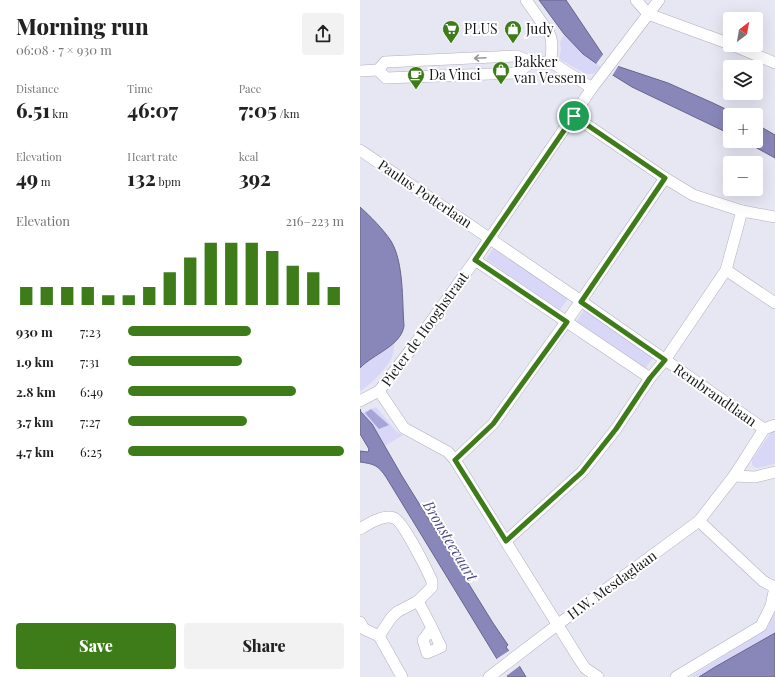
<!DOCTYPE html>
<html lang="en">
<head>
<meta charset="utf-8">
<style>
  :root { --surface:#fff; --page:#f2f2f2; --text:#222; --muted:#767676; --accent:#3d7c19 }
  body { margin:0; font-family:"Playfair Display",serif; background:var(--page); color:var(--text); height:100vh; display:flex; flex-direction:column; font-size:15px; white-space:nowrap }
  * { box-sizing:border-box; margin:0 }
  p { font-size:13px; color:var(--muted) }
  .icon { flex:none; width:22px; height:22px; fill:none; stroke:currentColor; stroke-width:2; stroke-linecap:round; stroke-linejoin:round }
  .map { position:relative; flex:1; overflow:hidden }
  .sheet { display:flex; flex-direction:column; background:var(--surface); width:360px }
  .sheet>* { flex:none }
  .needle { width:26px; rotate:31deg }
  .buttons { position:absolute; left:363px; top:12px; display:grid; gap:8px }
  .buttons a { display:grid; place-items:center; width:40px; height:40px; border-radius:4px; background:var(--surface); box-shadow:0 4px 16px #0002; font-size:20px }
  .pin { position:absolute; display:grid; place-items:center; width:34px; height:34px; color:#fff; margin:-17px; border:2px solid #fff; border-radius:50%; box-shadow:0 1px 4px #0007 }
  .round { display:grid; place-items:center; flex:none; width:42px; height:42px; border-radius:4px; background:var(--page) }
  .summary { display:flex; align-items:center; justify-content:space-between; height:68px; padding:0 16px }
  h1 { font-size:22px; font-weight:800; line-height:30px }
  .figures { display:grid; grid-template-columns:repeat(3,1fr); gap:6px; height:68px; padding:4px 16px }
  .figures div { display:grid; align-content:center }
  .figures b { font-size:20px; font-weight:800 }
  .figures small { font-size:11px; font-weight:400 }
  .figures p { font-size:11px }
  .chart { height:112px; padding:8px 16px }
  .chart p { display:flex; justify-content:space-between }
  .chart svg { width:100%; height:72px; margin-top:4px; stroke:var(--accent); stroke-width:6 }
  .cta { display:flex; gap:8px; margin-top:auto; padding:8px 16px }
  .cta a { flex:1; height:46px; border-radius:4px; background:var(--accent); color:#fff; font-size:16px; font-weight:800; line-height:46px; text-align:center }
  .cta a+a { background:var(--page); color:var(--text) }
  ul { padding:0 16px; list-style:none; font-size:13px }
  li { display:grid; grid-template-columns:64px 48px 1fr; align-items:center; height:30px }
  li i { height:10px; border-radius:5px; background:var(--accent) }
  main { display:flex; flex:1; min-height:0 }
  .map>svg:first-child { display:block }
  .green { fill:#d8d7f8 }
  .forest { fill:#a7a4d8 }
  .water { fill:#8986b9; stroke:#67658a }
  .pier { fill:#e7e7f4 }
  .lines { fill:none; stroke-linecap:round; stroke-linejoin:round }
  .minor-casing { stroke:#b0afbb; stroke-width:12 }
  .minor { stroke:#fff; stroke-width:11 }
  .oneway { stroke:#979799 }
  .route-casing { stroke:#fff; stroke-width:8 }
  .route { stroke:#3d7c19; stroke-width:5 }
  .labels { text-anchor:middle; stroke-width:4; stroke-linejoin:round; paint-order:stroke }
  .poi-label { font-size:14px; fill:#18181c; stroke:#fff; text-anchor:start }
  .street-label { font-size:14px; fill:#18181c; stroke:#fff }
  .water-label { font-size:15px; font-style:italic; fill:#4e4688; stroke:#fff }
</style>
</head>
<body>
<main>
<section class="sheet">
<div class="summary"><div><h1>Morning run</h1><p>06:08 · 7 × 930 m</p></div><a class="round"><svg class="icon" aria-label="share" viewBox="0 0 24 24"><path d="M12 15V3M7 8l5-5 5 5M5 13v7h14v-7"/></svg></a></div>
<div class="figures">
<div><p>Distance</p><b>6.51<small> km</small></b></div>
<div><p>Time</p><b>46:07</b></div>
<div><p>Pace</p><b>7:05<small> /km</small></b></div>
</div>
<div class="figures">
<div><p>Elevation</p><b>49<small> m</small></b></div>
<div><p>Heart rate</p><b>132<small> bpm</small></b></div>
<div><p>kcal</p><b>392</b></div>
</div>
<div class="chart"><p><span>Elevation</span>216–223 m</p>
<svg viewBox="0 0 160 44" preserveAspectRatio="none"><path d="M5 44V33M15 44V33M25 44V33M35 44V33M45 44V38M55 44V38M65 44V33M75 44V24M85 44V15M95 44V6M105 44V6M115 44V6M125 44V11M135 44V20M145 44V24M155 44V33"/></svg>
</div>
<ul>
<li><b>930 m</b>7:23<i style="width:57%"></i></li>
<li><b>1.9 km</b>7:31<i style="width:53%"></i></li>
<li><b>2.8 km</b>6:49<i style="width:78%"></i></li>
<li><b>3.7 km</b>7:27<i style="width:55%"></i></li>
<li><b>4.7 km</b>6:25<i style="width:100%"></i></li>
</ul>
<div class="cta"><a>Save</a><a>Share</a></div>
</section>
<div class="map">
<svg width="415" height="677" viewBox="0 0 415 677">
  <rect width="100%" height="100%" fill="#e7e7f4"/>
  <!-- green -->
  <g class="green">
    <polygon points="204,34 223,54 242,67 233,74 226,74 199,59 201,50 200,43"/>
    <polygon points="134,247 208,299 199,311 126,259"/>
    <polygon points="224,310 293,358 284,370 216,322"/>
    <path d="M35,341C34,346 34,352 32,357C28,367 10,386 0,391V368L7,361L19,354Z"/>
    <polygon points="16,407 36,431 43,435 25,446 12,424 2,413"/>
    <polygon points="415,428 415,464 398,468 395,467 392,465 392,460 412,431"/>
    <polygon points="415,603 415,633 355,667 339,677 330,677 406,629 409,625 411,613"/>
  </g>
  <!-- forest -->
  <polygon class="forest" points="11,409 29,425 19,429 5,413"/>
  <!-- water -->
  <g class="water">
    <polygon points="179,0 206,0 243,55 257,66 308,83 353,103 378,115 370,115 370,134 272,87 251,74 223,54 204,34"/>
    <polygon points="396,124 415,135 415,158 384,141 396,141"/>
    <path d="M0,207C11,217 23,229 31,241C44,263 42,300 44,326C41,346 13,354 0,368Z"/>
    <path d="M0,409L1,412L12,424L42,476L133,623L148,645L146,647L160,667L166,677H148L26,477C18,465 14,464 0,462V451L8,452L9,449L0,434Z"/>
    <polygon points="415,633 415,677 339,677 355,667"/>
  </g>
  <!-- pier -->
  <g class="pier">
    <polygon points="244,53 259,65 252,76 236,64"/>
    <polygon points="150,650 161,665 145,677 135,660"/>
  </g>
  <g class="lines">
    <defs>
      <g id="minor">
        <path d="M166,0L189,33C194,42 191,52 191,62"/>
        <polyline points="276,0 288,14 370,44"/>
        <polyline points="372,45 415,63"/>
        <polyline points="191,62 232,88"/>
        <polyline points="18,70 25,62 156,56 172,62 191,62"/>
        <polyline points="0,71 18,70 26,78 157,73 172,62"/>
        <polyline points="214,116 305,178 333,195 382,211 415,217"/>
        <polyline points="0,150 221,301 404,429"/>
        <polyline points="115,260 290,378"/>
        <polyline points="366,270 415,303"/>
        <polyline points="19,391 44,428 88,452 95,460 219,659 225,668 238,677"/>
        <polyline points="0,401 19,391 55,344 115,260 232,88 299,0"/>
        <polyline points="95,460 133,424 221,301 305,178"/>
        <polyline points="374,476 395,477 415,472"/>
        <polyline points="339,521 403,581 414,587"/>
        <path d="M0,529C8,524 24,514 34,518C43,521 67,570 72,581V587L58,601L37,612L31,618L19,636"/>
        <polyline points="146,541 222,472 256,429 290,378 305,360 366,270 382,211"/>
        <polyline points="58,601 72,628 63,640 67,653 81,647 72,628"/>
        <polyline points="0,622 4,629 19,636 42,677"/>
        <polyline points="129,677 197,625 339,521 374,476 404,429 415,425"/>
        <polyline points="316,677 401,626 411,606 415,587"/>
      </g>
    </defs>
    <!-- minor casing -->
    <use href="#minor" class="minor-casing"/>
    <!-- minor -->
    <use href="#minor" class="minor"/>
  </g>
  <!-- one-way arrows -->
  <defs><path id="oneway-shaft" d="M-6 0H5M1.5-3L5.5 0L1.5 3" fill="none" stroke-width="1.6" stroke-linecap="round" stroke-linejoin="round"/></defs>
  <use class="oneway" href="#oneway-shaft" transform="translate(120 58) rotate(177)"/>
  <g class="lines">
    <defs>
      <polygon id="route" points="214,116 305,178 221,302 305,360 290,378 256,429 222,472 146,541 95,460 133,424 207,322 115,260"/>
    </defs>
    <!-- route casing -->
    <use href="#route" class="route-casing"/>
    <!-- route -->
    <use href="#route" class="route"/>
  </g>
  <!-- icons -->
  <defs>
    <symbol id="supermarket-pin" viewBox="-11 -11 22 30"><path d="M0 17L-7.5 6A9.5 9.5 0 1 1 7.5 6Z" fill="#3d7c19" stroke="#fff"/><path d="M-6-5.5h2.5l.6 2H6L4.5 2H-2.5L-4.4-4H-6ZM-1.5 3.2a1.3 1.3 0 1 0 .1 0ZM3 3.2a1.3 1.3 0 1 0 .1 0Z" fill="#fff"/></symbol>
    <symbol id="shop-pin" viewBox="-11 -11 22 30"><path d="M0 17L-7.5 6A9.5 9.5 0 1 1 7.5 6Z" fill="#3d7c19" stroke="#fff"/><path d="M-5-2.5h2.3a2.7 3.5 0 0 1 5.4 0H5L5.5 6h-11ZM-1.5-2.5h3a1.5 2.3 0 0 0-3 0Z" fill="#fff"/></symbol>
    <symbol id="cafe-pin" viewBox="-11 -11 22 30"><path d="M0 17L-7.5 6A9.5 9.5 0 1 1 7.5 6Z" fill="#3d7c19" stroke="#fff"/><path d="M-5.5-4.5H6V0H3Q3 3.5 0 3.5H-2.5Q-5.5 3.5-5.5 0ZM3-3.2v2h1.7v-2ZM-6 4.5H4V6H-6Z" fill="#fff"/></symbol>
  </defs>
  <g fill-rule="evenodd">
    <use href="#supermarket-pin" x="81" y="19" width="20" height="27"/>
    <use href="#shop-pin" x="143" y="19" width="20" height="27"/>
    <use href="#shop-pin" x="131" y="60" width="20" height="27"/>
    <use href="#cafe-pin" x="46" y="65" width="20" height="27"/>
  </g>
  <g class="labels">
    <!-- poi labels -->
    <g class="poi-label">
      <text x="104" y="34">PLUS</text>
      <text x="166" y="34">Judy</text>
      <text x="154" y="67">Bakker<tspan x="154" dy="16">van Vessem</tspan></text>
      <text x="69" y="80">Da Vinci</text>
    </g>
    <!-- street labels -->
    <g class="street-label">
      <text transform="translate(65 194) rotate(34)" y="5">Paulus Potterlaan</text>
      <text transform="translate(65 329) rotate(-54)" y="5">Pieter de Hooghstraat</text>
      <text transform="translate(355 395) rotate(35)" y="5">Rembrandtlaan</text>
      <text transform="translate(252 585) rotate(-36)" y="5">H.W. Mesdaglaan</text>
    </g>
    <!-- water labels -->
    <g class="water-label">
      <text transform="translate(90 541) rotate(59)" y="5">Bronsteevaart</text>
    </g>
  </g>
</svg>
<div class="buttons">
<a><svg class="needle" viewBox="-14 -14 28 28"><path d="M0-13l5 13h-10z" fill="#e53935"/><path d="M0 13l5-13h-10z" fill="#767676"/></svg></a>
<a><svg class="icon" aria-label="layers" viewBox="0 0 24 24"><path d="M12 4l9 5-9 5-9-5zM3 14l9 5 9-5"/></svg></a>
<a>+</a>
<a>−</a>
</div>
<div class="pin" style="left:214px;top:116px;background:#1e9e55"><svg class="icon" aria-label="arrive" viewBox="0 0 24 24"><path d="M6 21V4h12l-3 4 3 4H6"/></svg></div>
</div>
</main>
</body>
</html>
